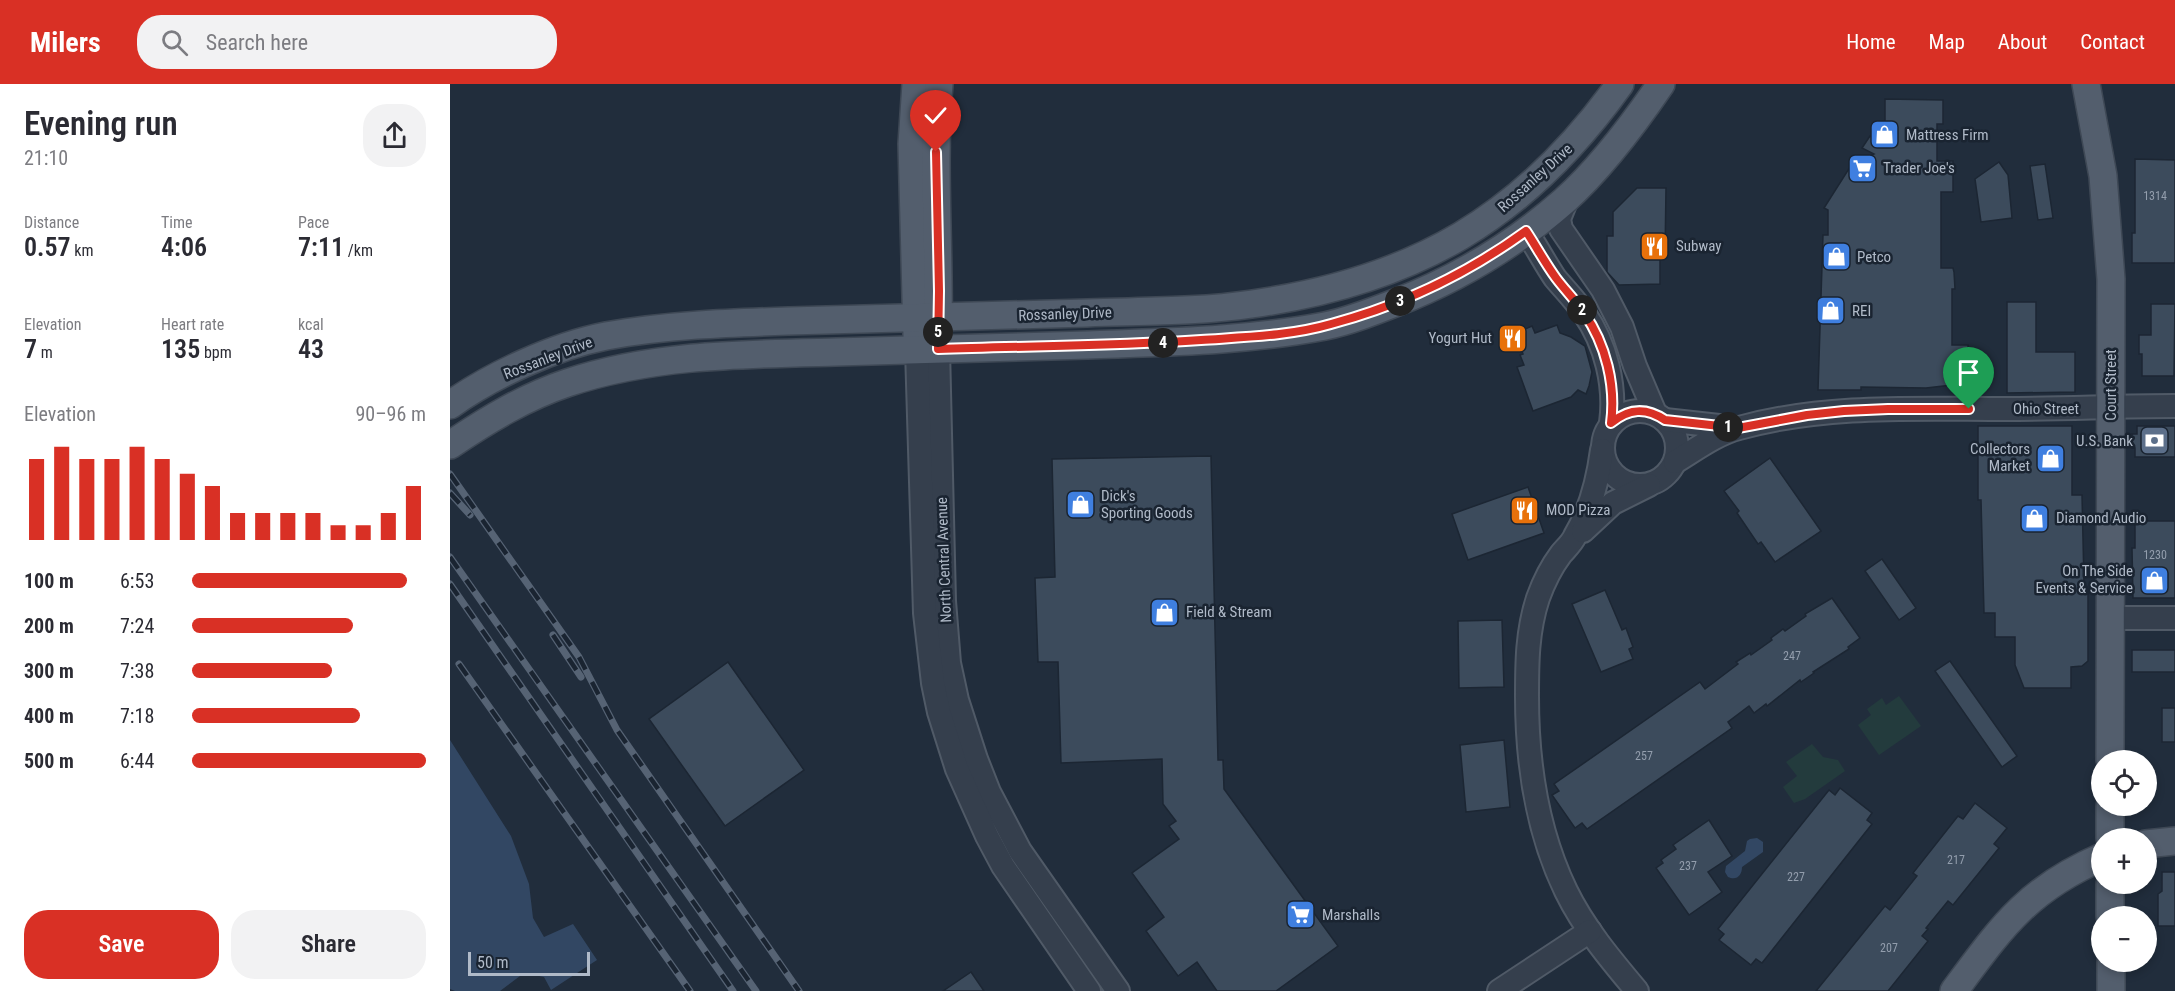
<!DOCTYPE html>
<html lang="en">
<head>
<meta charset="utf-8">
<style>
  :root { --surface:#fff; --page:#f2f2f3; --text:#2b2b33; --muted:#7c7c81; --accent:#d93025 }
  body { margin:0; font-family:"Roboto Condensed",sans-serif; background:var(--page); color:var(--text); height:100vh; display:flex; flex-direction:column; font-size:22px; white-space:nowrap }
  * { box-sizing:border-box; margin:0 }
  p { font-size:20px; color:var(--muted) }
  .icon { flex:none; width:33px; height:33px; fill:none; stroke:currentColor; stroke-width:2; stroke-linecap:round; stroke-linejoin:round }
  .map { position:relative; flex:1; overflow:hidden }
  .side { display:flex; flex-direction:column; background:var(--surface); width:450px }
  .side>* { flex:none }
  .tools { position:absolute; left:1641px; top:666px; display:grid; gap:12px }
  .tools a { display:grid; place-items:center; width:66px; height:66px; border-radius:50%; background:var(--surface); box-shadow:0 3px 9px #0003; font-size:30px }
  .scale { position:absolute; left:18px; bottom:15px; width:122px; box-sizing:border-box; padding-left:6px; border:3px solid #b0bac8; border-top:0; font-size:16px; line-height:21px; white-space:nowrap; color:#b0bac8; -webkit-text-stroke:4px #1a2431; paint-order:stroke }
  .pin { position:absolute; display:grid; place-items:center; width:51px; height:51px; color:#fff; margin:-62px -26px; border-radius:50% 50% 50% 0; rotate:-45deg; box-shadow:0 0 6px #0007 }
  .pin .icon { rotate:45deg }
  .km { position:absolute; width:30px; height:30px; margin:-15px; border-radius:50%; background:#222; color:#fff; font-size:16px; line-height:30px; text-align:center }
  .round { display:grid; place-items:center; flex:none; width:63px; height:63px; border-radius:24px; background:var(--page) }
  .summary { display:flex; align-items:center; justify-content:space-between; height:102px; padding:0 24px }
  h1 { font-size:33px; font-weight:600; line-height:45px }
  .stats { display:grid; grid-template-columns:repeat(3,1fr); gap:9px; height:102px; padding:6px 24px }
  .stats div { display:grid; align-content:center }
  .stats b { font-size:26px; font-weight:600 }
  .stats small { font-size:16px; font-weight:400 }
  .stats p { font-size:16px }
  .chart { height:168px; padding:12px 24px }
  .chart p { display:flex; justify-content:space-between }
  .chart svg { width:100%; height:108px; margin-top:6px; stroke:var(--accent); stroke-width:6 }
  .primary-button { display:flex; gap:12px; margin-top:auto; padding:12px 24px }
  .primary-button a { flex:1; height:69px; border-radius:24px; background:var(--accent); color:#fff; font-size:24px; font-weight:600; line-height:69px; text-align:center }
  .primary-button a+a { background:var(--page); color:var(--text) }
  ul { padding:0 24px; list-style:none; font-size:20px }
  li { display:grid; grid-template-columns:96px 72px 1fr; align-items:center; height:45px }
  li i { height:15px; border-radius:8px; background:var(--accent) }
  header { display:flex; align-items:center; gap:36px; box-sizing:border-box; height:84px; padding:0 30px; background:var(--accent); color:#fff }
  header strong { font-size:28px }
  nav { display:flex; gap:33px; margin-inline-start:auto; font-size:21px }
  .search { width:420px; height:54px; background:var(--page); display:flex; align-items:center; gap:15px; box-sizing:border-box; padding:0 21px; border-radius:24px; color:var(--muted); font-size:22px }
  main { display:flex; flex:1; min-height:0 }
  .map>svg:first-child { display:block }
  .green { fill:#233b3d }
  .water { fill:#324763 }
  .building { fill:#3c4b5c; stroke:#1c2633; stroke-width:1.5 }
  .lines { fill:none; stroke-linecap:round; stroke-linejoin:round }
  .minor-casing { stroke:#505a67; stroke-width:26 }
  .major-casing { stroke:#3e4855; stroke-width:30 }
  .minor { stroke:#353f4d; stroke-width:22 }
  .major { stroke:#535e6d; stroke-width:27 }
  .rail-casing { stroke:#566374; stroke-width:7 }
  .rail { stroke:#1a2431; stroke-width:4.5; stroke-dasharray:14; stroke-linecap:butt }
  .route-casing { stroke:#fff; stroke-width:12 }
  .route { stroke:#d93025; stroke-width:8 }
  .labels { text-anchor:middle; stroke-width:5; stroke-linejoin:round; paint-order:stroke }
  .number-label { font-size:12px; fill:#939ead }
  .poi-label { font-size:15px; fill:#b0bac8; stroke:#1a2431; text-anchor:start }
  .street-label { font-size:15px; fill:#b0bac8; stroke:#1a2431 }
</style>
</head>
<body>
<header>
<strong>Milers</strong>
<div class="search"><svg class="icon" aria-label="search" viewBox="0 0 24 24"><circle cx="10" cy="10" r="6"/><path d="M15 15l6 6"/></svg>Search here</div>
<nav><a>Home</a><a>Map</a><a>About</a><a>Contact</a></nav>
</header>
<main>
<section class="side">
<div class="summary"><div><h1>Evening run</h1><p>21:10</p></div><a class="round"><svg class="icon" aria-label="share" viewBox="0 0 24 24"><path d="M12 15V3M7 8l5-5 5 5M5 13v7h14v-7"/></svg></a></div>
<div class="stats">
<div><p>Distance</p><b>0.57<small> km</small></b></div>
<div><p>Time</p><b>4:06</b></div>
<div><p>Pace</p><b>7:11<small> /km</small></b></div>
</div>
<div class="stats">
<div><p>Elevation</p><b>7<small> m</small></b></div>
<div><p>Heart rate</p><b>135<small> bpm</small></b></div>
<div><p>kcal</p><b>43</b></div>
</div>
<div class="chart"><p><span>Elevation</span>90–96 m</p>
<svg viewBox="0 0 160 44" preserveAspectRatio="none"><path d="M5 44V11M15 44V6M25 44V11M35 44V11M45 44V6M55 44V11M65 44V17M75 44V22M85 44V33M95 44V33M105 44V33M115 44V33M125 44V38M135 44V38M145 44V33M155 44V22"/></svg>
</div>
<ul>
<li><b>100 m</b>6:53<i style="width:92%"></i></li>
<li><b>200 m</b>7:24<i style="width:69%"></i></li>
<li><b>300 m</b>7:38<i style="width:60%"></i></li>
<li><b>400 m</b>7:18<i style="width:72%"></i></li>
<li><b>500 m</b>6:44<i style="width:100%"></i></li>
</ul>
<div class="primary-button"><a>Save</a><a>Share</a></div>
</section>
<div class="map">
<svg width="1725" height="907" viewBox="0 0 1725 907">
  <rect width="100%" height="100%" fill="#212d3c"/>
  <!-- green -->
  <g class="green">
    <polygon points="1449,612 1471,642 1429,671 1408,641 1421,631 1417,625 1432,614 1436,621"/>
    <polygon points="1362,660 1373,673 1388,676 1395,687 1355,715 1344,719 1333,703 1347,692 1336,678"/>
  </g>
  <!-- water -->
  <g class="water">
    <polygon points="0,656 61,752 79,800 83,834 94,853 123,840 147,876 101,906 94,893 74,889 50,907 5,907 0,905"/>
    <path d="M1307,754L1313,758V768L1292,783C1292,791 1287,797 1278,793L1275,788L1276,782L1295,767L1297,757L1300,755Z"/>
  </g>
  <!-- building -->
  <g class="building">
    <polygon points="1435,15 1493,16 1493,40 1487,40 1487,77 1503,77 1503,108 1491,108 1491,184 1503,184 1504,188 1505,205 1502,205 1502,261 1518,261 1519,291 1502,291 1502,301 1476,304 1411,303 1411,306 1368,306 1373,151 1378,151 1378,126 1374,124 1400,83 1424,70 1412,64 1420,52 1435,61"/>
    <polygon points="1685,75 1725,76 1725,179 1682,179 1682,149 1685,149"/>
    <polygon points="1549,78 1558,91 1562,134 1531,138 1525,95"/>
    <polygon points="1595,80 1603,134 1588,136 1580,82"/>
    <polygon points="1187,104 1216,104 1215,171 1210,171 1210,200 1169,201 1157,188 1157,152 1163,152 1163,128"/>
    <polygon points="1557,218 1586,218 1586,268 1625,268 1625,308 1557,309"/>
    <polygon points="1701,220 1725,220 1724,292 1692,292 1692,270 1689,270 1689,251 1701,251"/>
    <polygon points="1107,241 1110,249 1121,253 1135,262 1142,288 1139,302 1136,310 1128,306 1121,313 1083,327 1067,283 1074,281 1070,271 1073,270 1066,249 1082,242 1085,249"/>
    <polygon points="1528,342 1622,342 1622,411 1632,411 1634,499 1638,504 1638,577 1632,582 1621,583 1621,604 1574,604 1565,581 1565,553 1545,553 1545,529 1534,529 1531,416 1528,416"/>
    <polygon points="1687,342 1725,342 1725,373 1685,373 1685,364 1682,364 1682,350 1687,350"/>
    <polygon points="761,372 768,676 773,676 774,705 888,862 826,907 767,907 747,878 728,892 696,847 714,833 682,789 729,755 719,742 726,737 713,720 712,675 611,679 608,578 588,578 585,494 605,493 602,375"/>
    <polygon points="1320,374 1371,447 1325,478 1311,458 1308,460 1287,429 1289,427 1274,407"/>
    <polygon points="1078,403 1094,449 1018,476 1002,430"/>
    <polygon points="1685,437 1725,437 1725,514 1683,514 1682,464 1685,464"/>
    <polygon points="1432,475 1466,524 1449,536 1415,487"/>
    <polygon points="1155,506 1172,546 1176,544 1183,563 1179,565 1183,575 1151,588 1122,520"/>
    <polygon points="1382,514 1410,554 1398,563 1399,565 1363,588 1364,589 1351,598 1350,596 1317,622 1316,620 1304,629 1299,622 1278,638 1282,644 1137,745 1132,739 1125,744 1102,711 1109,707 1104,700 1250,598 1255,605 1288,580 1286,578 1300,569 1301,571 1322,556 1321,554 1333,545 1335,547 1356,532 1355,530"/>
    <polygon points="1052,536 1054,603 1009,604 1008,537"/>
    <rect x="1682" y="566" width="43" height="22"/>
    <polygon points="1500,577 1567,672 1552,683 1485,587"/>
    <polygon points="278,578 354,686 275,742 199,635"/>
    <rect x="1712" y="624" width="13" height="34"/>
    <polygon points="1054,656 1060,723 1016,728 1010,661"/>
    <polygon points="1390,704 1422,729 1417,736 1422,740 1312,879 1306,875 1301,881 1269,856 1274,850 1268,845 1379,706 1385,711"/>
    <polygon points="1525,719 1557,744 1544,760 1549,764 1503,821 1498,817 1476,844 1478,845 1472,852 1478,857 1438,907 1366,907 1435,822 1440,826 1467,792 1463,789 1508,732 1513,735"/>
    <polygon points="1259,736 1282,772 1258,788 1272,808 1239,831 1206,784 1213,779 1211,776 1226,765 1223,761"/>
    <polygon points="1712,788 1725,788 1725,842 1708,842 1708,810 1712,807"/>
    <polygon points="521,888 534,907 493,907"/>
  </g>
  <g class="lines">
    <defs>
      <g id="minor">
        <polyline points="1117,115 1109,135 1111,145 1153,206 1172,243 1185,282 1205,329"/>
        <path d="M1076,147C1086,162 1095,179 1105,194C1115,206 1126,217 1134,229C1156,260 1166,302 1161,339"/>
        <polyline points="488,265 494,517 499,579 507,616 526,675 539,708 570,767 668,907"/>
        <polyline points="467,266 475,529 483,599 489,628 507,685 537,752 553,782 639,907"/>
        <circle cx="1190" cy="364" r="37"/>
        <polyline points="1215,336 1287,344"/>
        <path d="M1152,366C1148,397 1141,425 1125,452C1122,459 1116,464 1111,470C1102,482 1093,500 1088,514C1077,547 1077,580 1077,613C1077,680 1087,747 1116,807C1134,844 1161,876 1187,907"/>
        <path d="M1225,378C1245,366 1266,350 1289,344C1375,320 1468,325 1556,325C1613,325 1669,322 1725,322"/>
        <polyline points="1133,447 1163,419 1199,401"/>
        <polyline points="1660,534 1725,534"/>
        <polyline points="1049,907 1140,847"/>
      </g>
      <g id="major">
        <polyline points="466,0 462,60 467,252"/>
        <polyline points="1636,0 1653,92 1661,195 1660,676"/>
        <path d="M488,251C490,167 482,83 489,0"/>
        <path d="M0,321C42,291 105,262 156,252C216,241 278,239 339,237C438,234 538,232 637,229C692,227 747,228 802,220C965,197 1074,134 1170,0"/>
        <path d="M0,361C37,336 75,313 117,299C203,270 296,270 386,268C470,266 554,263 638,261C717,258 797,257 875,242C899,237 922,228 945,219C1007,195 1064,161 1114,117C1151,84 1183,41 1211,0"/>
        <polyline points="1660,722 1660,754"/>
        <polyline points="1696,760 1725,757"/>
        <polyline points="1660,800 1660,832"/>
        <polyline points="1661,878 1661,907"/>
        <path d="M1504,907C1551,844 1576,806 1652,773"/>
      </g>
    </defs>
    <!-- minor casing -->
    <use href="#minor" class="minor-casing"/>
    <!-- major casing -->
    <use href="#major" class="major-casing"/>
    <!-- minor -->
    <use href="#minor" class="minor"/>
    <!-- major -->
    <use href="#major" class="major"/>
    <defs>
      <g id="rail">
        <polyline points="0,390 129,573 167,646 349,907"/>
        <polyline points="0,409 20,431"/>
        <polyline points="0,473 306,907"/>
        <polyline points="0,500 283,907"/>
        <polyline points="103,551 131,593"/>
        <polyline points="9,580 240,907"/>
      </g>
    </defs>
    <!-- rail casing -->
    <use href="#rail" class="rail-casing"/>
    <!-- rail -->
    <use href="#rail" class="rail"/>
  </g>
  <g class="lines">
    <defs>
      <path id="route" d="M486,68L489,207L488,265C576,262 663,262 751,256C794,253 840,252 881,240C952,221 1017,190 1076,147C1086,162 1095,179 1106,194C1115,206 1126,217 1134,229C1156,260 1166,302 1161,339C1179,324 1196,323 1215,336L1288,344L1357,331L1394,327L1438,325H1519"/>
    </defs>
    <!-- route casing -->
    <use href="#route" class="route-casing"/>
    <!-- route -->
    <use href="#route" class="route"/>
  </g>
  <!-- icons -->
  <defs>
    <symbol id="shop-square" viewBox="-11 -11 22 22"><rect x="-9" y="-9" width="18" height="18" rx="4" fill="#3f7fe0" stroke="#1a2431"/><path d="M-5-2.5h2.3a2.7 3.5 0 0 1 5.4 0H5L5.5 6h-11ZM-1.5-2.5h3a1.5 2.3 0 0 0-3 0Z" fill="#fff"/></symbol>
    <symbol id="supermarket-square" viewBox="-11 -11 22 22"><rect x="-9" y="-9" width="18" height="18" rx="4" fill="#3f7fe0" stroke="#1a2431"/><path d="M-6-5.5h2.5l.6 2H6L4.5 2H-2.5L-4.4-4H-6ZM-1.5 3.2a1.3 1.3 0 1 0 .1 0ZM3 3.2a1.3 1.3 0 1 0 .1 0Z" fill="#fff"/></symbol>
    <symbol id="restaurant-square" viewBox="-11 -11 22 22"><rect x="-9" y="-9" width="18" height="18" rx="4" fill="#e8710a" stroke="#1a2431"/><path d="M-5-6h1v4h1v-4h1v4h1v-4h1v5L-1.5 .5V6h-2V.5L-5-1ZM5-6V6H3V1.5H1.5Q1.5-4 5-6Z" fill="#fff"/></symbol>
    <symbol id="bank-square" viewBox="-11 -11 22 22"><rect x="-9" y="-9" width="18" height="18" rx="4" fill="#5c6f8a" stroke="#1a2431"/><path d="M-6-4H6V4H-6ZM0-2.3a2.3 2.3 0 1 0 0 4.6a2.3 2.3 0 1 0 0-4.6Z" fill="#fff"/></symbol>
  </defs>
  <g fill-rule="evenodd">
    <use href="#shop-square" x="1418" y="34" width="33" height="33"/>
    <use href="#supermarket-square" x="1396" y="68" width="33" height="33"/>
    <use href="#restaurant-square" x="1188" y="146" width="33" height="33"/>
    <use href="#shop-square" x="1370" y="156" width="33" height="33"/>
    <use href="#shop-square" x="1364" y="210" width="33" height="33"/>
    <use href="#restaurant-square" x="1046" y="238" width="33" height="33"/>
    <use href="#bank-square" x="1688" y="340" width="33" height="33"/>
    <use href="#shop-square" x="1584" y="358" width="33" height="33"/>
    <use href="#shop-square" x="614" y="404" width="33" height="33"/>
    <use href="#restaurant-square" x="1058" y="410" width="33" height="33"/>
    <use href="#shop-square" x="1568" y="418" width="33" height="33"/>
    <use href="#shop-square" x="1688" y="480" width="33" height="33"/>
    <use href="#shop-square" x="698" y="512" width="33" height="33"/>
    <use href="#supermarket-square" x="834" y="814" width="33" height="33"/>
  </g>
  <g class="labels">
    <!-- number labels -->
    <g class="number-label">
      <text x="1705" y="116">1314</text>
      <text x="1705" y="475">1230</text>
      <text x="1342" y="576">247</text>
      <text x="1194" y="676">257</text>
      <text x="1506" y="780">217</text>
      <text x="1238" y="786">237</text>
      <text x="1346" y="797">227</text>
      <text x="1439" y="868">207</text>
    </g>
    <!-- poi labels -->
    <g class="poi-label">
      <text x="1456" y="56">Mattress Firm</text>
      <text x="1433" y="89">Trader Joe's</text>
      <text x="1226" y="167">Subway</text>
      <text x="1407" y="178">Petco</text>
      <text x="1402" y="232">REI</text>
      <text x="1042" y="259" text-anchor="end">Yogurt Hut</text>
      <text x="1683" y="362" text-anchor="end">U.S. Bank</text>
      <text x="1580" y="370" text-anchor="end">Collectors<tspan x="1580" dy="17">Market</tspan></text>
      <text x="651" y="417">Dick's<tspan x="651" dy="17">Sporting Goods</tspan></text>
      <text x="1096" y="431">MOD Pizza</text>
      <text x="1606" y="439">Diamond Audio</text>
      <text x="1683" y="492" text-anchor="end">On The Side<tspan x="1683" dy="17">Events &amp; Service</tspan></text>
      <text x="736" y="533">Field &amp; Stream</text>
      <text x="872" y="836">Marshalls</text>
    </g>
    <!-- street labels -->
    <g class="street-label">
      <text transform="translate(1085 94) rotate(-42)" y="5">Rossanley Drive</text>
      <text transform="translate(615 230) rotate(-2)" y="5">Rossanley Drive</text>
      <text transform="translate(98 274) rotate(-21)" y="5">Rossanley Drive</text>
      <text transform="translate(1661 301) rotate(-90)" y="5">Court Street</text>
      <text x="1596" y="330">Ohio Street</text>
      <text transform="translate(494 476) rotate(-92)" y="5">North Central Avenue</text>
    </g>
  </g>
</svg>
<div class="tools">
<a><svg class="icon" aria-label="locate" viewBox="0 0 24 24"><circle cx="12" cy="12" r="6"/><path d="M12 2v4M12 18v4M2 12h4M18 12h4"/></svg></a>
<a>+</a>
<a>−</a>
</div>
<div class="scale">50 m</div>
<div class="pin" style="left:1519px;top:325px;background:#1e9e55"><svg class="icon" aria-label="arrive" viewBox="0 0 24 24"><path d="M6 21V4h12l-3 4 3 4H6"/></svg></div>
<div class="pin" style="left:486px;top:68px;background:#d93025"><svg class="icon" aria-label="check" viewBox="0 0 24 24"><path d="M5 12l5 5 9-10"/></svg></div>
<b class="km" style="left:1278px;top:343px">1</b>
<b class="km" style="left:1132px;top:226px">2</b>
<b class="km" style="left:950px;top:217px">3</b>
<b class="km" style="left:713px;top:259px">4</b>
<b class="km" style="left:488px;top:248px">5</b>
</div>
</main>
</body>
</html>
